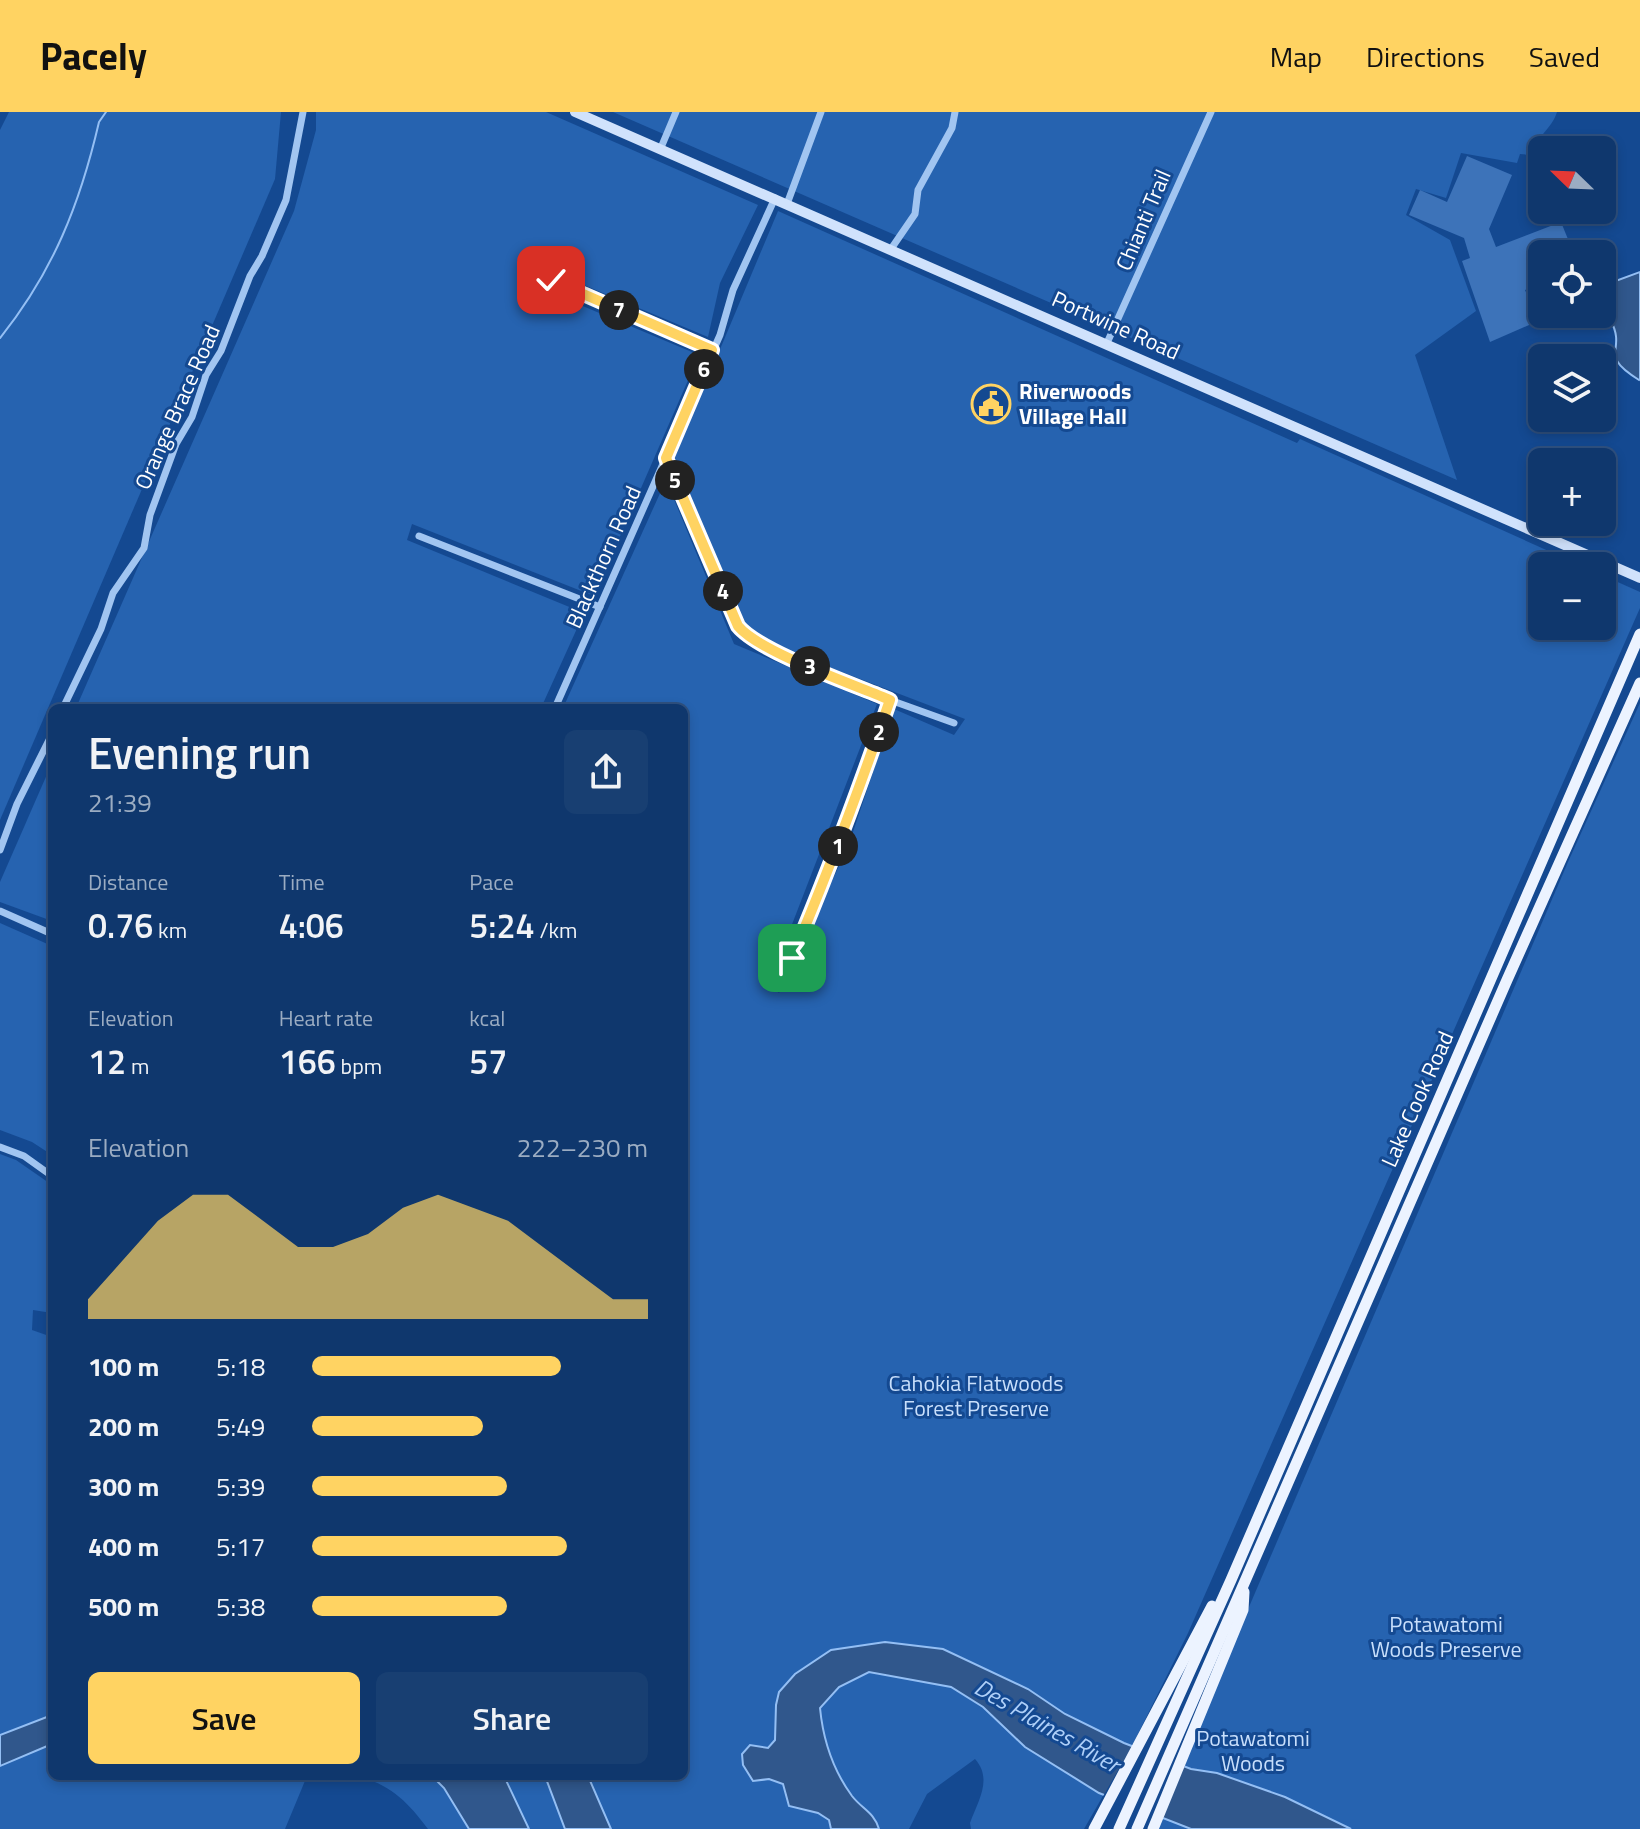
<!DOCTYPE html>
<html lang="en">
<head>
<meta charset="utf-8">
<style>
  :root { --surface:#0f376d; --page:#183f72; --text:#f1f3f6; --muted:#9bacc2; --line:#2f5180; --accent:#ffd362 }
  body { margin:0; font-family:"Titillium Web",sans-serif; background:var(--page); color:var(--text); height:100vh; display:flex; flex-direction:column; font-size:30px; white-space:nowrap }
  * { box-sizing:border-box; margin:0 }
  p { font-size:26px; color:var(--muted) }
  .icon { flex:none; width:44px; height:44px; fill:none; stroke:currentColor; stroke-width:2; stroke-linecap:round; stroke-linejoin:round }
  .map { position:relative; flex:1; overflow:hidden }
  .details { position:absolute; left:48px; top:592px; width:640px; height:1076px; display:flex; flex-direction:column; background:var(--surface); border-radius:12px; box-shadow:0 4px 12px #0003,0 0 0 2px var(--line) }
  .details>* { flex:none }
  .needle { width:52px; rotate:293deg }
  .tools { position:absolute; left:1528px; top:24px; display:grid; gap:16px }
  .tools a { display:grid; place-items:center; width:88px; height:88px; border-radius:12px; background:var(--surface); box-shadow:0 4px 12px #0003,0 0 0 2px var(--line); font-size:40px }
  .pin { position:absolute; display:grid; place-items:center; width:68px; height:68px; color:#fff; margin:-34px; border-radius:16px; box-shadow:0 4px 12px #0006 }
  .km { position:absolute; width:40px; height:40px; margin:-20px; border-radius:50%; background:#222; color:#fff; font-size:22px; line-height:40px; text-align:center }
  .round { display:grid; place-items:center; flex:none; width:84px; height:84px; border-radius:12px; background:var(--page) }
  .summary { display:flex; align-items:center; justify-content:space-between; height:136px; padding:0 40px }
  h1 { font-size:44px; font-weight:600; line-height:60px }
  .stats { display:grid; grid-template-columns:repeat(3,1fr); gap:12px; height:136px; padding:8px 40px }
  .stats div { display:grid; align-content:center }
  .stats b { font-size:34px; font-weight:600 }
  .stats small { font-size:22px; font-weight:400 }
  .stats p { font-size:22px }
  .chart { height:224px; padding:16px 40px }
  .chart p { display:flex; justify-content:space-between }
  .chart svg { width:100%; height:144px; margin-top:8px; fill:var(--accent); opacity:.7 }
  .primary-button { display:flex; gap:16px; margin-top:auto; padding:16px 40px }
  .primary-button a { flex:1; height:92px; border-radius:12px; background:var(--accent); color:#111; font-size:32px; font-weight:600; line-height:92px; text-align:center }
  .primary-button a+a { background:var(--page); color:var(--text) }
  ul { padding:0 40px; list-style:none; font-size:26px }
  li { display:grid; grid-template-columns:128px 96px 1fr; align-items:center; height:60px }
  li i { height:20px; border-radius:10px; background:var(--accent) }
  header { display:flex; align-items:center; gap:48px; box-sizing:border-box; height:112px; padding:0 40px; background:var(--accent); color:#111 }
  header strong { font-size:38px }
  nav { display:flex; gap:44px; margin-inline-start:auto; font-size:28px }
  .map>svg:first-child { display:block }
  .green { fill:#2663b0 }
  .water { fill:#30578c; stroke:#94bff4; stroke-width:2 }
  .pier { fill:#144991 }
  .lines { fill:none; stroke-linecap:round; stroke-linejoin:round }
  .stream { stroke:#94bff4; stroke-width:2 }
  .building { fill:#3d73b9 }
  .street { stroke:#a1c5f1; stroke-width:7 }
  .secondary { stroke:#d0e2fc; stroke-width:10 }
  .primary { stroke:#ecf3ff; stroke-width:11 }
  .route-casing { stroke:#fff; stroke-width:16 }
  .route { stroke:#ffd362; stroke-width:10 }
  .labels { text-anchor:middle; stroke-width:6; stroke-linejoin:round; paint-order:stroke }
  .street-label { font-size:22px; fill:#fff; stroke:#144991 }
  .poi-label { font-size:22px; font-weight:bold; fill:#fff; stroke:#144991; text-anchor:start }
  .park-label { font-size:22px; fill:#c8dffc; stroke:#144991 }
  .water-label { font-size:24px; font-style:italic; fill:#aecff8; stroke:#144991 }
</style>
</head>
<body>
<header>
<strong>Pacely</strong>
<nav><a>Map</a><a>Directions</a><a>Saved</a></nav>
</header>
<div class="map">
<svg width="1640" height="1717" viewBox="0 0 1640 1717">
  <rect width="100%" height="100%" fill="#144991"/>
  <!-- green -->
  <g class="green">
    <polygon points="9,0 281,0 275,67 0,708 0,18"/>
    <polygon points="316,0 546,0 758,93 720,171 708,225 548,158 540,176 699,243 594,484 412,412 407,428 584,501 541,596 76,596 294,99 316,18"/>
    <path d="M613,0H1557C1552,17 1535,26 1530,43L1520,42L1517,51L1461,41L1446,86L1416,77L1406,103L1450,128L1476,199L1415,243L1457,368Z"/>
    <path d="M778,99L1297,331L1300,327L1582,454H1542V514H1602V463L1640,480V496L1188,1521L1135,1628L1084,1717H971L970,1711C978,1689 993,1667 975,1647L927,1682L909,1717H428C408,1690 388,1669 352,1664H684V596H563L666,368L734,532L877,592L791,815L767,867L779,881L848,735L894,597L954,623L965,607L745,523L674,347Z"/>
    <polygon points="1640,591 1640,1717 1158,1717 1225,1551 1568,750"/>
    <polygon points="52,651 52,809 0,790 0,770"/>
    <polygon points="0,811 52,834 52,1043 32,1030 0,1018"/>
    <polygon points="0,1042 16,1048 52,1073 52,1201 33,1198 32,1218 52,1225 52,1603 0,1623"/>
    <polygon points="52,1607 52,1664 307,1664 285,1717 0,1717 0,1628"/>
  </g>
  <!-- water -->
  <g class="water">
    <path d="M1640,160V267L1639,268C1597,242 1627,240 1611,209L1580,206L1573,202H1602V174Z"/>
    <path d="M885,1530L943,1537L1028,1577L1065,1602L1124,1631L1191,1657L1217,1661L1285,1685L1351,1717H1191L1099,1681L1025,1635L983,1595L951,1575L869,1560L839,1575L820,1596C823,1627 833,1658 852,1684C862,1697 874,1700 879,1717H831L829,1708L818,1701L789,1694L783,1672L769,1667L753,1669L743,1653L742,1642L750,1633L768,1636L775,1628L776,1593L779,1580L795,1562L831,1538Z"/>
    <polygon points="52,1603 52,1632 0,1654 0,1623"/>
    <polygon points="432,1664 504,1664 529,1717 469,1717 444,1676"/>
    <polygon points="545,1664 588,1664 611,1717 565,1717"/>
  </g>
  <!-- pier -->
  <polygon class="pier" points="1134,1631 1186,1651 1161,1711 1102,1686"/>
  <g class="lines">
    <!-- stream -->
    <path class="stream" d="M0,226C53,160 80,92 99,10L106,0"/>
  </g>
  <!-- building -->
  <polygon class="building" points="1467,44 1512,63 1489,117 1496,135 1561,110 1574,142 1542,142 1542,171 1525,178 1538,209 1490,230 1462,149 1470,146 1464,126 1409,103 1420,78 1447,90"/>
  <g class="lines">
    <!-- street -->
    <g class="street">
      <polyline points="660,38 676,0"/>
      <polyline points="787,92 821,0"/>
      <polyline points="891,137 915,102 918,78 952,16 955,0"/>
      <polyline points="551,168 712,238"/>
      <polyline points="1107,231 1211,0"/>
      <polyline points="666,346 738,514 745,523 890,588 954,611"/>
      <polyline points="419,424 600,495"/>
      <polyline points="63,596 101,517 113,481 144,436 150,403 176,332 192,305 206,263 221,239 250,164 262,144 286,88 303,0"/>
      <polyline points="555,596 720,223 733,178 775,86"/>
      <polyline points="0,738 17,692 52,622"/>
      <polyline points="0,799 52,822"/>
      <polyline points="778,869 792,846 826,756 842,723 890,588"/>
      <polyline points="0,1035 24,1044 52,1064"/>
    </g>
    <!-- secondary -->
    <polyline class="secondary" points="575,0 1640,466"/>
    <!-- primary -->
    <g class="primary">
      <polyline points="1094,1717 1212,1494"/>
      <polyline points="1119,1717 1231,1468 1640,522"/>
      <polyline points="1137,1717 1507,868 1640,571"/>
      <polyline points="1153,1717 1243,1498 1244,1480"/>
    </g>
  </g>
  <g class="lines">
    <defs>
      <path id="route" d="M551,168L712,238L666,346L738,514C759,540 855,573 890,588C860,675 828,761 792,846"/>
    </defs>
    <!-- route casing -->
    <use href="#route" class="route-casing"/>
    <!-- route -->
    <use href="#route" class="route"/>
  </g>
  <!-- icons -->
  <defs>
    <symbol id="civic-ring" viewBox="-11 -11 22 22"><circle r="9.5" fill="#144991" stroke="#ffd362" stroke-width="1.5"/><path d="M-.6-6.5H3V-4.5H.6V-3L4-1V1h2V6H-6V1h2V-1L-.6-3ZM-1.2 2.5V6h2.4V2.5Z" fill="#ffd362"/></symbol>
  </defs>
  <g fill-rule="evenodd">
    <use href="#civic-ring" x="969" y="270" width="44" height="44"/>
  </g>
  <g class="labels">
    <!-- street labels -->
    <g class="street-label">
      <text transform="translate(1143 108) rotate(-67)" y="8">Chianti Trail</text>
      <text transform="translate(1116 213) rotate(24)" y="8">Portwine Road</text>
      <text transform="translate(177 295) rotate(-66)" y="8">Orange Brace Road</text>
      <text transform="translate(603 445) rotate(-66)" y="8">Blackthorn Road</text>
      <text transform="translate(1417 987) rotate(-66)" y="8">Lake Cook Road</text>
    </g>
    <!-- poi labels -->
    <g class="poi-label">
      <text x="1019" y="287">Riverwoods<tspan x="1019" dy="25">Village Hall</tspan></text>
    </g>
    <!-- park labels -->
    <g class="park-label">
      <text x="976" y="1279">Cahokia Flatwoods<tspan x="976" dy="25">Forest Preserve</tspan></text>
      <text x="1446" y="1520">Potawatomi<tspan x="1446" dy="25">Woods Preserve</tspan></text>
      <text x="1253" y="1634">Potawatomi<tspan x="1253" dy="25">Woods</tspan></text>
    </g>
    <!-- water labels -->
    <g class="water-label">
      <text transform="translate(1047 1614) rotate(30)" y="8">Des Plaines River</text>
    </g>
  </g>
</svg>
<div class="tools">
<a><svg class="needle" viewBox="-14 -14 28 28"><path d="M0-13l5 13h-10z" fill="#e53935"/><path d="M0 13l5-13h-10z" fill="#9bacc2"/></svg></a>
<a><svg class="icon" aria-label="locate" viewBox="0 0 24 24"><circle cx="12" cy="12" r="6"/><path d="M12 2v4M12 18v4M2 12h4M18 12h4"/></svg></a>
<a><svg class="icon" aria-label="layers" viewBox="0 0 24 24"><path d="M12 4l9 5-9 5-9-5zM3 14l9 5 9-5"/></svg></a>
<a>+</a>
<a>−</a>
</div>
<div class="pin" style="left:792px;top:846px;background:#1e9e55"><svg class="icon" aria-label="arrive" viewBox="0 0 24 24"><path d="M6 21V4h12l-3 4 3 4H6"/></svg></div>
<div class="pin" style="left:551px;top:168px;background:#d93025"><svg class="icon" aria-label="check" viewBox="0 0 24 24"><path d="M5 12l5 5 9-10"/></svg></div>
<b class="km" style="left:838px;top:734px">1</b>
<b class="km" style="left:879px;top:620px">2</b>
<b class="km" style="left:810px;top:554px">3</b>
<b class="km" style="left:723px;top:479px">4</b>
<b class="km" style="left:675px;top:368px">5</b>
<b class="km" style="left:704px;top:257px">6</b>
<b class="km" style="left:619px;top:198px">7</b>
<section class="details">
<div class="summary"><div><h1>Evening run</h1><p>21:39</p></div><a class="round"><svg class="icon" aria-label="share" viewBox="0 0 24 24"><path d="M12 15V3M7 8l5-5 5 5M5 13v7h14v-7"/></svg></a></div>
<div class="stats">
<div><p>Distance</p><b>0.76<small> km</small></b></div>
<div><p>Time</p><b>4:06</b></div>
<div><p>Pace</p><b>5:24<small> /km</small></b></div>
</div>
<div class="stats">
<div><p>Elevation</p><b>12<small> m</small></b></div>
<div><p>Heart rate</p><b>166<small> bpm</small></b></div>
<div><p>kcal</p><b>57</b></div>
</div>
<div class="chart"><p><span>Elevation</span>222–230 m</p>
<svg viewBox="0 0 160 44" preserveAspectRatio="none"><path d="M0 44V38L10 26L20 14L30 6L40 6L50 14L60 22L70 22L80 18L90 10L100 6L110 10L120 14L130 22L140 30L150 38L160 38V44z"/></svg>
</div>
<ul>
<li><b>100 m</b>5:18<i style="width:74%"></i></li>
<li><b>200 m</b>5:49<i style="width:51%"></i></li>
<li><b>300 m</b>5:39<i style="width:58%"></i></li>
<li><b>400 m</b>5:17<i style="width:76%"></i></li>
<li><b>500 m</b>5:38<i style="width:58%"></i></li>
</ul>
<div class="primary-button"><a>Save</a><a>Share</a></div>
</section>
</div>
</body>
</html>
